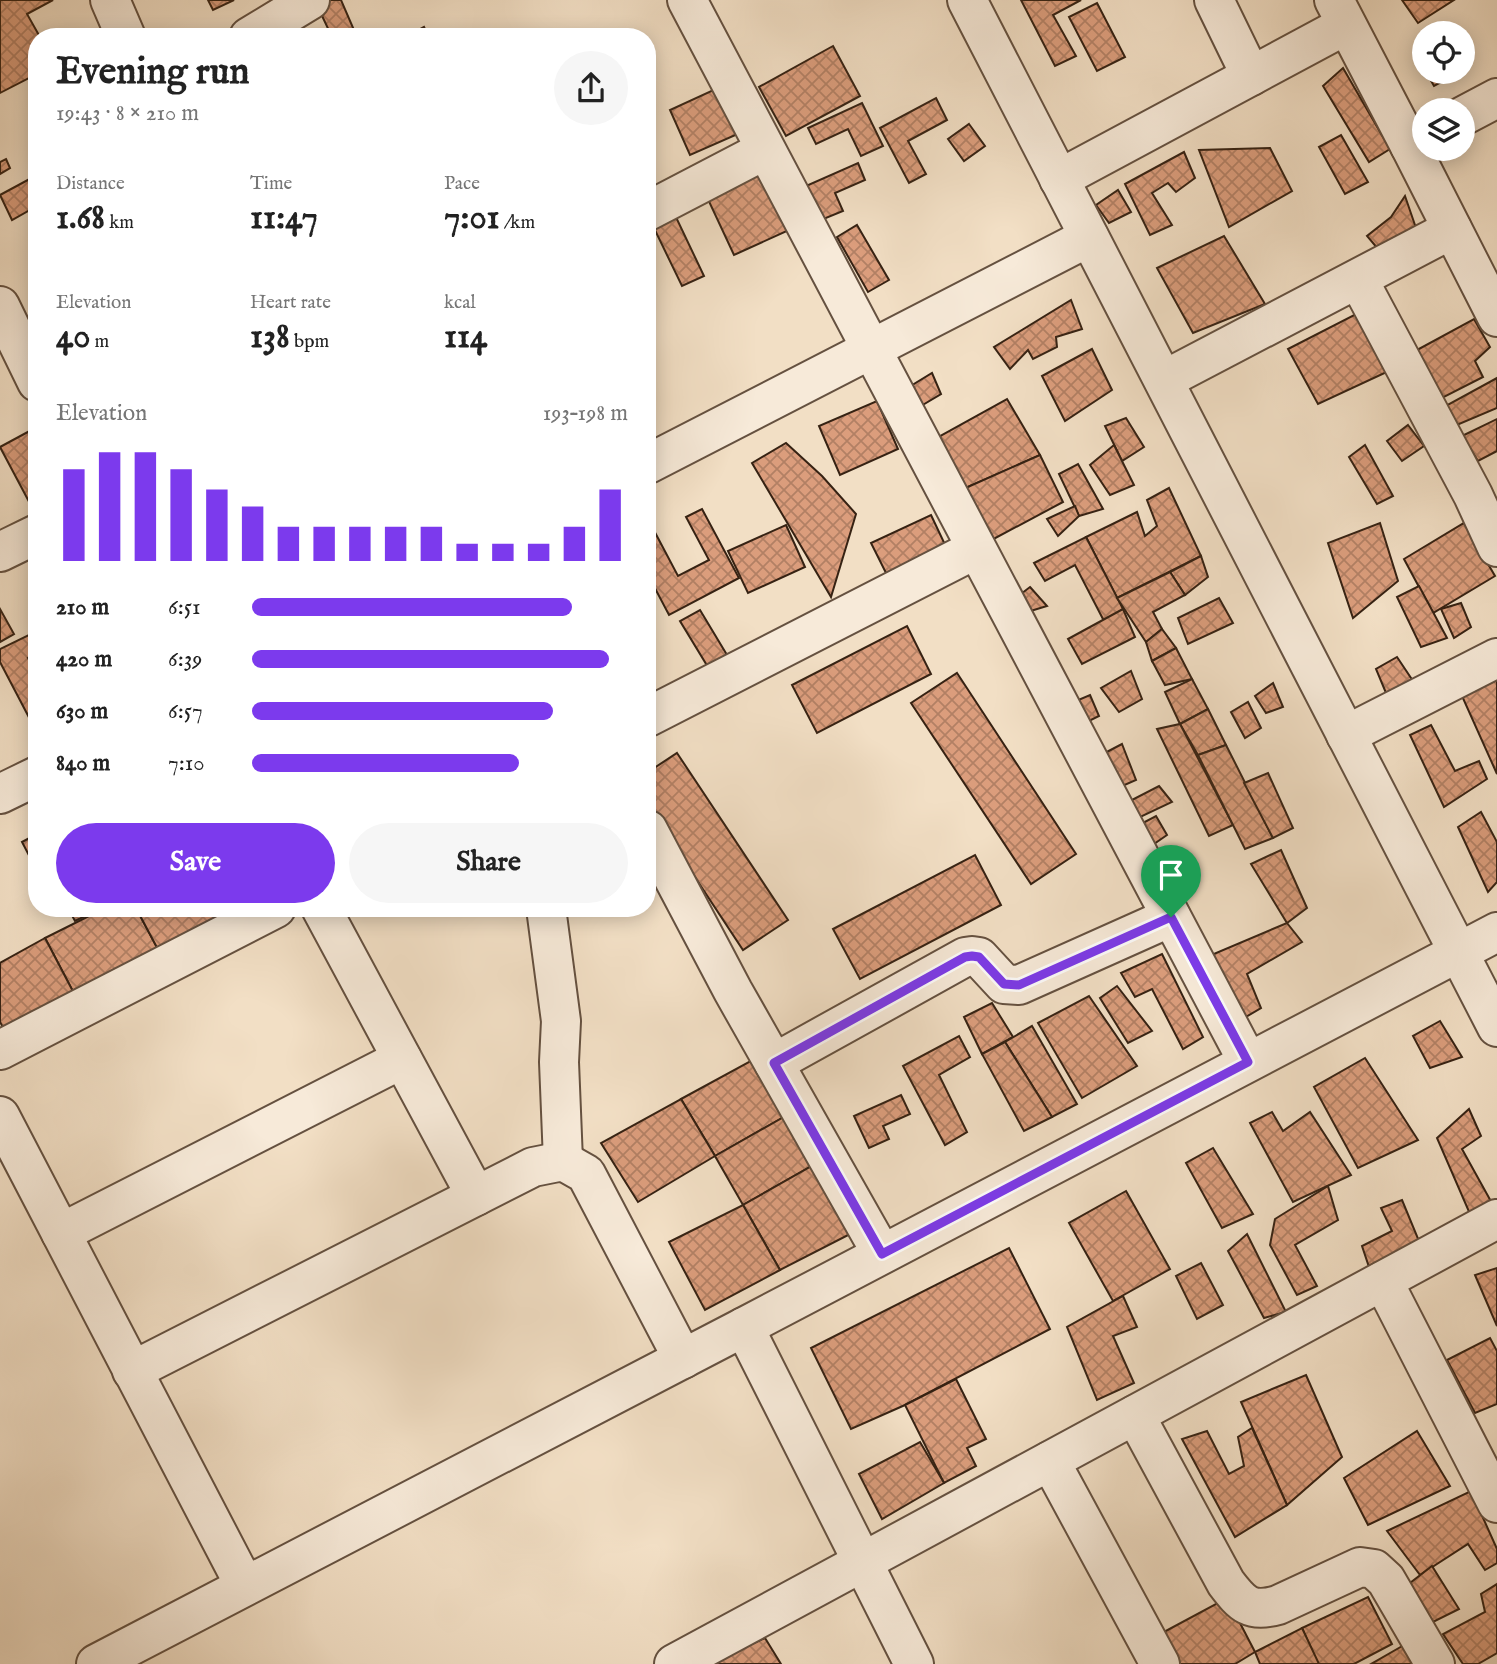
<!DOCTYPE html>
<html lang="en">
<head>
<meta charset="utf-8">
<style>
  :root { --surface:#fff; --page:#f6f6f6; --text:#222; --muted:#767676; --accent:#7c3aed }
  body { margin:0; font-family:"IM FELL English",serif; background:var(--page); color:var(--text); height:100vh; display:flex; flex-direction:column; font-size:26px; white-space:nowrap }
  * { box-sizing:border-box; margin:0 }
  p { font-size:23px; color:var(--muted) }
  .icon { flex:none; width:38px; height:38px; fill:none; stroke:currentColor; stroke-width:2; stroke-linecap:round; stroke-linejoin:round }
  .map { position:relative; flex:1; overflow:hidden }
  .details { position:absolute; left:28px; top:28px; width:628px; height:889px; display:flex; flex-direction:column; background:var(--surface); border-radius:28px; box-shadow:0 4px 18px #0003 }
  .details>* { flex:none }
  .fabs { position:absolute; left:1412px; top:21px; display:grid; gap:14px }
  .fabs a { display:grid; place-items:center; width:63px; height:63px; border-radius:50%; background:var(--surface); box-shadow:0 4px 18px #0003; font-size:35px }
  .pin { position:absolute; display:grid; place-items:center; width:60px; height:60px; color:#fff; margin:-72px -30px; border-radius:50% 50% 50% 0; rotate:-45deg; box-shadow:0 0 7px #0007 }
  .pin .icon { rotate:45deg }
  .round { display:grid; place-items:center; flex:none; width:74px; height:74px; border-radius:37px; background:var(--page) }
  .overview { display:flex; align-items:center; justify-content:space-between; height:119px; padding:0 28px }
  h1 { font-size:38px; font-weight:800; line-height:52px }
  .stats { display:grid; grid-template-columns:repeat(3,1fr); gap:10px; height:119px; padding:7px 28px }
  .stats div { display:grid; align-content:center }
  .stats b { font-size:35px; font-weight:800 }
  .stats small { font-size:19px; font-weight:400 }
  .stats p { font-size:19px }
  .chart { height:196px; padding:14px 28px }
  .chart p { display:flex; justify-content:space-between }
  .chart svg { width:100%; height:126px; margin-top:7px; stroke:var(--accent); stroke-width:6 }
  .button { display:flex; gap:14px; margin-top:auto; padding:14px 28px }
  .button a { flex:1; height:80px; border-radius:42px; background:var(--accent); color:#fff; font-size:28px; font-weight:800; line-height:80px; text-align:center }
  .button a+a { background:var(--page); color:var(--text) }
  ul { padding:0 28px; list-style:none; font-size:23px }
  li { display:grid; grid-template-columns:112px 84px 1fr; align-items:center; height:52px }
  li i { height:18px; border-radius:9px; background:var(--accent) }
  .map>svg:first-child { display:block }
  .building { fill:url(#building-cross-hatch); stroke:#362213; stroke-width:2 }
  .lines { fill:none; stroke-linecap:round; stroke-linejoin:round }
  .minor-casing { stroke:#655140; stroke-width:42 }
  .minor { stroke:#f7ead9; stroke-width:38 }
  .route-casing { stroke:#fff; stroke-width:14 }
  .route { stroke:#7c3aed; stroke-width:9 }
</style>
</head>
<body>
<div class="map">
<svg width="1497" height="1664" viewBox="0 0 1497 1664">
  <defs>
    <pattern id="building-cross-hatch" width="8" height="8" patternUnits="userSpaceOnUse" patternTransform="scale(1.75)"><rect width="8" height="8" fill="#db9d7c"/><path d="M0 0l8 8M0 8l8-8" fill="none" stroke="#b28064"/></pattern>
  </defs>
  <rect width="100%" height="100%" fill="#f2dfc5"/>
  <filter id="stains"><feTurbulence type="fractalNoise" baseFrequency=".00286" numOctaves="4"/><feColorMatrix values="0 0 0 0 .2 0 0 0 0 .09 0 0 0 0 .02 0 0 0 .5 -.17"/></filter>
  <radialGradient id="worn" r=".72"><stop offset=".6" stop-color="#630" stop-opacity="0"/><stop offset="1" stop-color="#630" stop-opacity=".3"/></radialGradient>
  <!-- building -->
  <g class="building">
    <polygon points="0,0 53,0 27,14 40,37 37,37 37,74 0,93"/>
    <polygon points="208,0 234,0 213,10"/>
    <polygon points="317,0 341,0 357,37 332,37 315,1"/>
    <polygon points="1021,0 1081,0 1053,15 1076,56 1055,66"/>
    <polygon points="1402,0 1454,0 1418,23"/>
    <polygon points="1097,3 1125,57 1097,71 1069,17"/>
    <polygon points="424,27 429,37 406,37"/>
    <polygon points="833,46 860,96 786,136 759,87"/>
    <polygon points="1343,68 1390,149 1369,162 1323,86"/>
    <polygon points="1426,72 1453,72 1455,75 1434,86"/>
    <polygon points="720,87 740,133 690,155 670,110"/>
    <polygon points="936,98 947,120 908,141 926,174 909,183 880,128"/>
    <polygon points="862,103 883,146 861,156 848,129 816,144 808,128"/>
    <polygon points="969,124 985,146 964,161 948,139"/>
    <polygon points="1341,135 1368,182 1345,194 1319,147"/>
    <polygon points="1270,148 1292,191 1229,227 1199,150"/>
    <polygon points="1184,152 1195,178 1176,192 1168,183 1152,193 1172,225 1150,235 1125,184"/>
    <polygon points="6,159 10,168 0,174 0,162"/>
    <polygon points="858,163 865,180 835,193 843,211 821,220 806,186"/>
    <polygon points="761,170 789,230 734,255 706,195"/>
    <polygon points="37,175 37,206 12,220 0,195"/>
    <polygon points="1118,190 1131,212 1109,223 1096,205"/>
    <polygon points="1405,196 1416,228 1378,249 1367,236 1391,217"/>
    <polygon points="674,213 704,276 682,286 652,224"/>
    <polygon points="857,225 889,280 868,292 837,237"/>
    <polygon points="1224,236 1265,304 1193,333 1157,268"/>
    <polygon points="1071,300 1082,329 1056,337 1057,347 1033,359 1028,350 1010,369 994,347"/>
    <polygon points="1360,312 1391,370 1318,404 1288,349"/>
    <polygon points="1474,319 1490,347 1475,361 1483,377 1440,399 1417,350"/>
    <polygon points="1092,349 1112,390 1065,421 1042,376"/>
    <polygon points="932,373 941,394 921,406 909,387"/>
    <polygon points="1497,378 1497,408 1452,427 1440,409"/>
    <polygon points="1007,399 1040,455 961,490 931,441"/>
    <polygon points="877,401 898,449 840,475 819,426"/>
    <polygon points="1126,418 1144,447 1122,461 1105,426"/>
    <polygon points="1497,419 1497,451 1478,461 1462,436"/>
    <polygon points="1408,425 1424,446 1402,461 1387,441"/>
    <polygon points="37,427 37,512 35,513 0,447"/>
    <polygon points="786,443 822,476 856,514 831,597 752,463"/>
    <polygon points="1114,445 1134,485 1110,495 1090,465"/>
    <polygon points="1365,445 1393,496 1377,504 1349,457"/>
    <polygon points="1040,455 1063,502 986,543 961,490"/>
    <polygon points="1078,464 1103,509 1079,516 1059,474"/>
    <polygon points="1169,488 1201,556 1117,598 1086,537 1137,512 1145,536 1157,526 1147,500"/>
    <polygon points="1075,506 1079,516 1058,536 1047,519"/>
    <polygon points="702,509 739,578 669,615 648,575 648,525 650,523 678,576 709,560 686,517"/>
    <polygon points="931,515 948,551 889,579 871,543"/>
    <polygon points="1380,523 1398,581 1353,618 1328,543"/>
    <polygon points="1464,523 1495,576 1433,613 1404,559"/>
    <polygon points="786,525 805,567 748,593 728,551"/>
    <polygon points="1086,537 1123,609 1104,621 1075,565 1045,581 1034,563"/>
    <polygon points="1201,556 1208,577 1185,595 1170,572"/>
    <polygon points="1170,572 1185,595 1153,612 1162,629 1146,642 1117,598"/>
    <polygon points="1419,586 1447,638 1421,647 1397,597"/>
    <polygon points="1030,587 1047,606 1024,613 1017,597"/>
    <polygon points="1219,598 1233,623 1188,644 1178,618"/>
    <polygon points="1461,603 1471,627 1454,638 1441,609"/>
    <polygon points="0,609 14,634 0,642"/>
    <polygon points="1123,609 1135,637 1082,664 1068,639"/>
    <polygon points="700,610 730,660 711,672 680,621"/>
    <polygon points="907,626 931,674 817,733 792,685"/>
    <polygon points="1162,629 1176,648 1152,661 1146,642"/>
    <polygon points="37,631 37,653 28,658 37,675 37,726 34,727 0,662 0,649"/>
    <polygon points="1176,648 1192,679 1165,685 1152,661"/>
    <polygon points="1397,657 1415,684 1386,693 1376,669"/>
    <polygon points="1131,671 1142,699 1119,712 1101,688"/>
    <polygon points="957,673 1076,854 1031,884 911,703"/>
    <polygon points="1192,679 1208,709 1180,724 1165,692"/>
    <polygon points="1497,680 1497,774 1462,696"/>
    <polygon points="1273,683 1283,707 1266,713 1255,696"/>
    <polygon points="1090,695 1099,716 1087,722 1076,701"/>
    <polygon points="1248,702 1261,728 1245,738 1231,712"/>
    <polygon points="1208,709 1226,745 1198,755 1180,724"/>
    <polygon points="1180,724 1233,825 1209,836 1157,729"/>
    <polygon points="1431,725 1455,771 1479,761 1487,779 1444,807 1410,735"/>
    <polygon points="1122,744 1136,780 1120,787 1101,755"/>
    <polygon points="1226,745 1273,838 1245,849 1198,755"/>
    <polygon points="677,753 788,920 743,950 648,806 648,772"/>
    <polygon points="1268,773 1293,828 1273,838 1244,783"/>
    <polygon points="1159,786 1172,802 1136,819 1128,802"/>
    <polygon points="1481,812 1497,842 1497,882 1488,892 1458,827"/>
    <polygon points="1156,816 1167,835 1151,846 1139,825"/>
    <polygon points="37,834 37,864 34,865 22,842"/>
    <polygon points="1281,850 1307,908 1287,923 1251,864"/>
    <polygon points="975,855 1001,905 860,979 833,929"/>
    <polygon points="68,908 102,908 75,921"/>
    <polygon points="105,908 136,908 162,957 78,1001 45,938"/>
    <polygon points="136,908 230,908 235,918 162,957"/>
    <polygon points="1287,923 1302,942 1247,974 1261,1008 1239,1021 1209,956"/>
    <polygon points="45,938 78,1001 8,1037 0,1022 0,963"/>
    <polygon points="1162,954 1203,1037 1183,1049 1152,989 1135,997 1121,973"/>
    <polygon points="1117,986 1152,1031 1128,1043 1100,998"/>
    <polygon points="1089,996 1137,1066 1082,1098 1038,1023"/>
    <polygon points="992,1003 1013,1037 982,1054 964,1017"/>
    <polygon points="1440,1021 1462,1057 1430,1068 1413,1036"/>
    <polygon points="1032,1026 1077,1104 1052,1117 1005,1042"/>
    <polygon points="959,1036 970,1057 939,1075 967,1132 945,1145 903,1066"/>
    <polygon points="1005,1042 1052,1117 1024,1131 982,1054"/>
    <polygon points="758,1057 789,1114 715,1156 681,1099"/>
    <polygon points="1365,1058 1418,1140 1358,1168 1314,1087"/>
    <polygon points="901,1095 910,1114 883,1126 889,1139 869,1148 854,1116"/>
    <polygon points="681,1099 715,1156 638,1202 601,1143"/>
    <polygon points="1469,1109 1481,1136 1462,1149 1493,1205 1470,1214 1437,1138"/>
    <polygon points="1272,1112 1283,1131 1310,1112 1351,1175 1293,1202 1250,1123"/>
    <polygon points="789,1114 817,1163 743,1205 715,1156"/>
    <polygon points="1213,1148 1253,1214 1222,1228 1186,1163"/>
    <polygon points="817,1163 854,1232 780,1270 743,1205"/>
    <polygon points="1328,1186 1338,1220 1295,1245 1317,1286 1297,1295 1270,1245 1275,1219"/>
    <polygon points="1126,1191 1170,1269 1113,1301 1069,1223"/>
    <polygon points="1402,1200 1419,1241 1370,1270 1362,1246 1392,1231 1381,1208"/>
    <polygon points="743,1205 780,1270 705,1310 669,1242"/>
    <polygon points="1247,1234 1286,1312 1264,1318 1228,1251"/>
    <polygon points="1009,1248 1050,1329 905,1405 851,1429 811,1348"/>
    <polygon points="1201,1263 1223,1305 1197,1319 1176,1276"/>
    <polygon points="1497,1268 1497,1326 1475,1275"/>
    <polygon points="1123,1296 1137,1327 1113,1336 1134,1383 1097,1400 1067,1327"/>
    <polygon points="1490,1338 1497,1351 1497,1404 1475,1413 1447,1360"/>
    <polygon points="1306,1375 1342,1457 1287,1505 1241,1402"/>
    <polygon points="956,1379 986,1439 967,1448 976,1466 944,1483 905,1405"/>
    <polygon points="1252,1428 1287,1505 1235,1537 1182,1439 1207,1431 1229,1474 1244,1466 1238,1437"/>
    <polygon points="1417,1431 1450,1486 1368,1525 1344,1478"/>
    <polygon points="920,1442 944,1483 882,1519 859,1474"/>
    <polygon points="1471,1491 1497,1549 1497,1563 1485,1570 1468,1544 1420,1575 1387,1531"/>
    <polygon points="1432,1566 1459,1609 1433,1622 1410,1583"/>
    <polygon points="1497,1584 1497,1653 1478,1664 1463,1664 1443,1634 1485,1612 1481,1594"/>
    <polygon points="1368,1597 1392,1644 1354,1664 1318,1664 1302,1628"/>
    <polygon points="1227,1598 1255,1652 1235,1664 1178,1664 1162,1633"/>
    <polygon points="1302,1628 1319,1664 1260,1664 1255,1652"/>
    <polygon points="765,1638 781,1664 710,1664"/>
    <polygon points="1404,1645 1415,1664 1371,1664"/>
  </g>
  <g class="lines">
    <defs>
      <g id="minor">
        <polyline points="110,0 126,37"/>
        <polyline points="687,0 1248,1062"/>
        <polyline points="967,0 1497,1027"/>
        <polyline points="1214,0 1251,76"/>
        <polyline points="1334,0 1410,146 1424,138"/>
        <polyline points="249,37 310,0"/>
        <polyline points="1463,116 1497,98"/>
        <polyline points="1410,146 1497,317"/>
        <polyline points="1059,179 1346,25"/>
        <polyline points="648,211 765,150"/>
        <polyline points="1358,279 1473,495 1497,547"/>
        <polyline points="0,306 37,382"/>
        <polyline points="1164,380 1452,229"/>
        <polyline points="648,464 1089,237"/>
        <polyline points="0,552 37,534"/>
        <polyline points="648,717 976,549"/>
        <polyline points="1346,735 1497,658"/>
        <polyline points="0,794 37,776"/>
        <polyline points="648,830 733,991 882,1254"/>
        <polyline points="321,908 476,1196"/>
        <polyline points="546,908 561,1021 559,1062 563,1161"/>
        <polyline points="0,1050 276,908"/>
        <polyline points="774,1063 965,957 972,956 979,957 1004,984 1019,985 1171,917"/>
        <polyline points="0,1116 245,1586"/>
        <polyline points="61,1233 402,1059"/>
        <polyline points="1383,1281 1497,1503"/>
        <polyline points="744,1327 914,1664"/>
        <polyline points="132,1371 533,1167 563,1161 586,1174 683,1359"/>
        <path d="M1135,1415L1226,1583C1242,1604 1250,1613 1278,1605L1360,1567L1374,1569L1386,1580L1435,1664"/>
        <polyline points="1050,1461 1160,1664"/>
        <polyline points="96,1664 744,1327 1497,932"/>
        <polyline points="674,1664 1497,1219"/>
      </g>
    </defs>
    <!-- minor casing -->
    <use href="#minor" class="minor-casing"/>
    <!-- minor -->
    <use href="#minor" class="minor"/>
  </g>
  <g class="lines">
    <defs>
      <polygon id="route" points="1171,917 1248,1062 882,1254 774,1063 965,957 972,956 979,957 1004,984 1019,985"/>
    </defs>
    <!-- route casing -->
    <use href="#route" class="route-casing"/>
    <!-- route -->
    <use href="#route" class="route"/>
  </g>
  <rect width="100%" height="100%" filter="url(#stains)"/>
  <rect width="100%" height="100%" fill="url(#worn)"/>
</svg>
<div class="fabs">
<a><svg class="icon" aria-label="locate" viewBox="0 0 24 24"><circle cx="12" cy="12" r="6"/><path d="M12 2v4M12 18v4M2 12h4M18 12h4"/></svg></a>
<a><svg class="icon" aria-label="layers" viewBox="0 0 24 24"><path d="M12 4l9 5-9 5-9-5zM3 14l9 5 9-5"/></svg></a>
</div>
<div class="pin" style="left:1171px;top:917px;background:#1e9e55"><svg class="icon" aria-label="arrive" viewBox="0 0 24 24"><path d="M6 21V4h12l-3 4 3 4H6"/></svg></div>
<section class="details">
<div class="overview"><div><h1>Evening run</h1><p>19:43 · 8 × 210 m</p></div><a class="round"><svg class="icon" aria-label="share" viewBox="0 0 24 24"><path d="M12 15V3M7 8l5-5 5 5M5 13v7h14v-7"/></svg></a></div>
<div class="stats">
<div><p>Distance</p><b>1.68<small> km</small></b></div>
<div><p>Time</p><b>11:47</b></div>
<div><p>Pace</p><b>7:01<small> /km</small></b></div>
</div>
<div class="stats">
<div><p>Elevation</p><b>40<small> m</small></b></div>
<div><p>Heart rate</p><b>138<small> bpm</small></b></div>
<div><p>kcal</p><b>114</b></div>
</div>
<div class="chart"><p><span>Elevation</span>193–198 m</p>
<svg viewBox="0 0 160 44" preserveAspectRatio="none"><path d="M5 44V12M15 44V6M25 44V6M35 44V12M45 44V19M55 44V25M65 44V32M75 44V32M85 44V32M95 44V32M105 44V32M115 44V38M125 44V38M135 44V38M145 44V32M155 44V19"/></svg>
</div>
<ul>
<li><b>210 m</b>6:51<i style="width:85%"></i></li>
<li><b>420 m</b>6:39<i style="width:95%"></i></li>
<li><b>630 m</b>6:57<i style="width:80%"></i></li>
<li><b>840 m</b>7:10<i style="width:71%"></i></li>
</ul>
<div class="button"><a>Save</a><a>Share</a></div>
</section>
</div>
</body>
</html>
